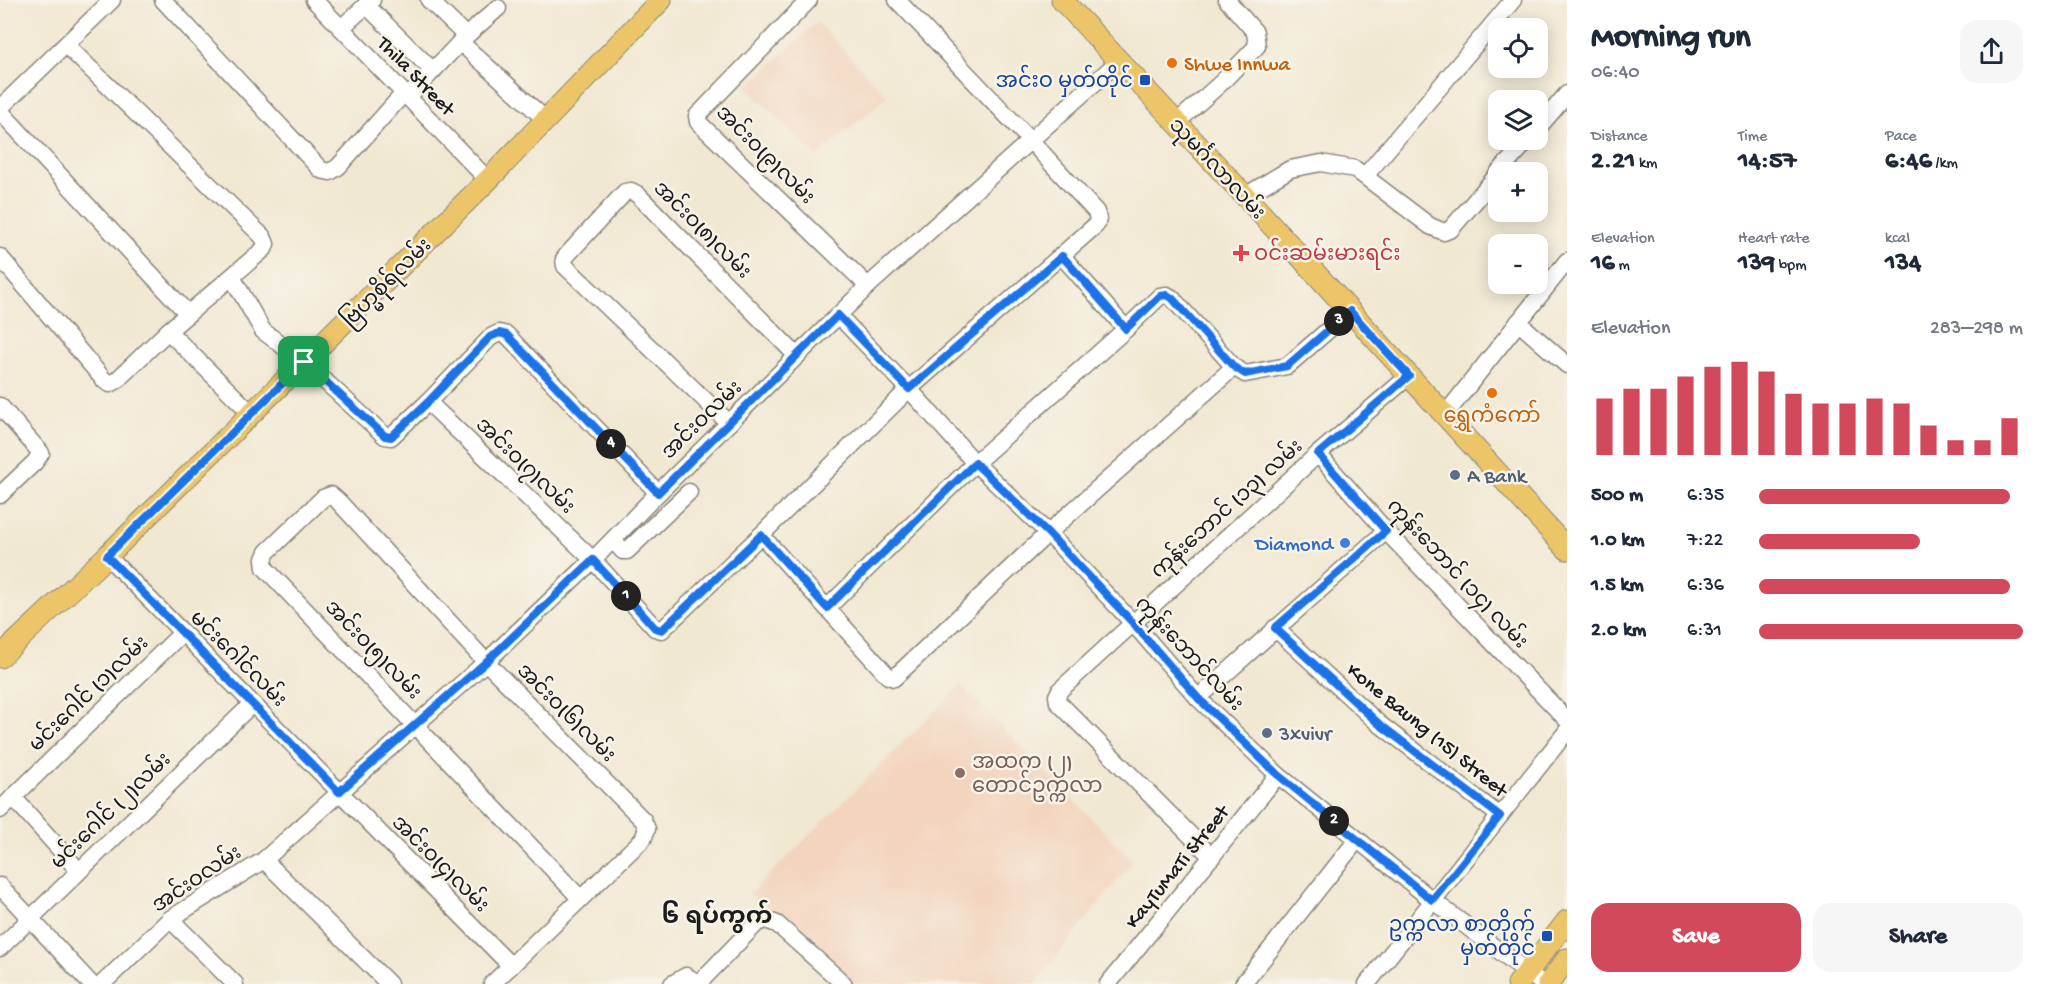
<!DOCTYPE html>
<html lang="en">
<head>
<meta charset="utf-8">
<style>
  :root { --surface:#fff; --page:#f6f6f7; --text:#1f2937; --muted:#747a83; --accent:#d1495b }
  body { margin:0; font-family:"Gochi Hand","Noto Sans Myanmar",sans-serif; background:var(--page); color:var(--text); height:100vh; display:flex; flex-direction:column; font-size:22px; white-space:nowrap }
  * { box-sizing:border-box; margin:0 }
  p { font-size:20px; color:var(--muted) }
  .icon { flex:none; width:33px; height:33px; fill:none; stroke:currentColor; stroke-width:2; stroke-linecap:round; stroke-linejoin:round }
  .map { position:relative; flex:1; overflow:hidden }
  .sheet { display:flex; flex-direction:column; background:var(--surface); width:480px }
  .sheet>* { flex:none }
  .buttons { position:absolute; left:1488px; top:18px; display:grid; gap:12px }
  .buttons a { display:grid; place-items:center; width:60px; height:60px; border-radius:12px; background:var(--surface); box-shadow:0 3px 15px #0003; font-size:30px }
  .pin { position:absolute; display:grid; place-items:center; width:51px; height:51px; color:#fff; margin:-26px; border-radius:12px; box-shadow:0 3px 9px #0006 }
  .km { position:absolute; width:30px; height:30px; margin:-15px; border-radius:50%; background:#222; color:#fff; font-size:16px; line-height:30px; text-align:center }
  .round { display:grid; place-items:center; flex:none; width:63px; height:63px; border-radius:18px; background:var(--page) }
  .overview { display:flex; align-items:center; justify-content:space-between; height:102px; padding:0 24px }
  h1 { font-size:33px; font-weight:700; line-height:45px }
  .figures { display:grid; grid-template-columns:repeat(3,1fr); gap:9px; height:102px; padding:6px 24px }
  .figures div { display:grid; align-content:center }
  .figures b { font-size:26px; font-weight:700 }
  .figures small { font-size:16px; font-weight:400 }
  .figures p { font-size:16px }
  .chart { height:168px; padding:12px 24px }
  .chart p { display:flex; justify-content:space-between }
  .chart svg { width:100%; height:108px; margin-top:6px; stroke:var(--accent); stroke-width:6 }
  .action { display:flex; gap:12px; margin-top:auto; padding:12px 24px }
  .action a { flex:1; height:69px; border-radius:18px; background:var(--accent); color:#fff; font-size:24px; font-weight:700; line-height:69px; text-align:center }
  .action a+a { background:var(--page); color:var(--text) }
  ul { padding:0 24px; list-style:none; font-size:20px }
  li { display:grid; grid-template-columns:96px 72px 1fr; align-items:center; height:45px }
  li i { height:15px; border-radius:8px; background:var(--accent) }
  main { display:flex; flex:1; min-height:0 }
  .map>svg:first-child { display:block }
  .built { fill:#f3d4be }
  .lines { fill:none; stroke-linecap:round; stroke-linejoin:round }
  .minor-casing { stroke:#868277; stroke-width:19 }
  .major-casing { stroke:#868277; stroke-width:23 }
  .minor { stroke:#fff; stroke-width:16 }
  .major { stroke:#edc569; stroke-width:21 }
  .route-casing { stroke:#fff; stroke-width:12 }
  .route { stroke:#1a73e8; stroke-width:8 }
  .food-dot { fill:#e8710a; stroke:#f7f3e8; stroke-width:2 }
  .transit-dot { fill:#1a4fb4; stroke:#f7f3e8; stroke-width:2 }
  .health-dot { fill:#e0444e; stroke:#f7f3e8; stroke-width:2 }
  .service-dot { fill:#5c6f8a; stroke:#f7f3e8; stroke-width:2 }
  .shop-dot { fill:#3f7fe0; stroke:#f7f3e8; stroke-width:2 }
  .education-dot { fill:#8d6e63; stroke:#f7f3e8; stroke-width:2 }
  .labels { text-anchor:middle; stroke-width:5; stroke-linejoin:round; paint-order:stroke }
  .food-label { font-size:21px; fill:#c56008; stroke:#f7f3e8; text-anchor:start }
  .street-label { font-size:21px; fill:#1c1c1c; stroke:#f7f3e8 }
  .transit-label { font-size:21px; fill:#164399; stroke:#f7f3e8; text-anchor:end }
  .health-label { font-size:21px; fill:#be3a42; stroke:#f7f3e8; text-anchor:start }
  .service-label { font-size:21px; fill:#4e5e75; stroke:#f7f3e8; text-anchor:start }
  .shop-label { font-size:21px; fill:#366cbe; stroke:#f7f3e8; text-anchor:end }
  .education-label { font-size:21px; fill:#785e54; stroke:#f7f3e8; text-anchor:start }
  .quarter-label { font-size:24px; font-weight:bold; fill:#1c1c1c; stroke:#f7f3e8 }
</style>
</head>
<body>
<main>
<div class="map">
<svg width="1567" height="984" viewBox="0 0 1567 984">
  <rect width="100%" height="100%" fill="#f7f3e8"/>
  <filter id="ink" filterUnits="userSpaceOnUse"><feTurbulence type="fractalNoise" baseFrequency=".0167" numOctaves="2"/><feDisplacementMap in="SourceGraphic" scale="12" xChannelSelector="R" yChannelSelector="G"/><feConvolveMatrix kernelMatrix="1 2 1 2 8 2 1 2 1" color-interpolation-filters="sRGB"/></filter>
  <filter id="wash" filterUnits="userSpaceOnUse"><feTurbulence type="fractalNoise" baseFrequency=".008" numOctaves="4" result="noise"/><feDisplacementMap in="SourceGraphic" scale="24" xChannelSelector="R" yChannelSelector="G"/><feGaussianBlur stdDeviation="1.35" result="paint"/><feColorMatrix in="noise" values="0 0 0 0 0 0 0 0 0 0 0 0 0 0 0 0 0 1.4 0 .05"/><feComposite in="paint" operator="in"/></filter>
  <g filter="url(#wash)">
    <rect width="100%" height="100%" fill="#f1e8d2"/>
    <!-- built -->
    <g class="built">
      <polygon points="817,22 887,96 818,157 746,87"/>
      <polygon points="961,685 1133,861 1035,984 854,984 750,894"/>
    </g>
  </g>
  <g filter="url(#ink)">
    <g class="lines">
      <defs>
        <g id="minor">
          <polyline points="163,0 321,170 330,172 338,167 404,93"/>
          <polyline points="314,0 488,180"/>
          <polyline points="809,0 697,116 698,122 868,286"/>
          <polyline points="366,5 433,71"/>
          <polyline points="341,28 372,0"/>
          <polyline points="466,36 498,8"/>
          <polyline points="460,42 546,120"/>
          <polyline points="408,97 466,36 429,0"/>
          <polyline points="0,108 112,0"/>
          <polyline points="0,111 188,314"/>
          <polyline points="1176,123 1221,83 1257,46 1255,32 1227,0"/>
          <polyline points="1538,128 1567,94"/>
          <polyline points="1499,172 1528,140"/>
          <polyline points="1365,176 1513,0"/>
          <polyline points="1245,196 1290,169 1321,163 1355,169 1430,226 1444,232 1451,229 1498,174"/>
          <polyline points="1062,256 1126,329"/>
          <polyline points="0,257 104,380 110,384 116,381 168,331 264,249 266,244 263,237 66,45"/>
          <polyline points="232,277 263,331 304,362 385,436 391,437 428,402 491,337 499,333 507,335 658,493"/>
          <polyline points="838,315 909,389 975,463 1048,533 1133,623 1198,698 1278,775 1432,900 1543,984"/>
          <polyline points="1518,322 1567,365"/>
          <polyline points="168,331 252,414"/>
          <polyline points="428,402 593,560 655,628 662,630 761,535 909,389 1096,225 1098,219 1096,212 1031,141 897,0"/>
          <polyline points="0,406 41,453 35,462 0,495"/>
          <polyline points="1445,415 1567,261"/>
          <polyline points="729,423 565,266 564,259 568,254 625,192 631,191 637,194 797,356"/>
          <polyline points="1318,454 1386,531 1567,720"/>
          <polyline points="761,535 888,676 894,678 1048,533 1234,367"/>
          <polyline points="613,540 623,551 627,551 689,492"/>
          <polyline points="107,556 511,966"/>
          <polyline points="827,608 975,463 1126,329 1160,296 1167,295 1172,298 1234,367 1245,374 1287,366 1350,311"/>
          <polyline points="1275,628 1378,723 1500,816"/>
          <polyline points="1198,698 1386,531"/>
          <polyline points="13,797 79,871"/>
          <polyline points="0,810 182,633"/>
          <polyline points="1212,857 1058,702 1057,696 1060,690 1318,454 1409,376"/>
          <polyline points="264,860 389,984"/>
          <polyline points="0,886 91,984"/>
          <polyline points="170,919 235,984"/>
          <polyline points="0,948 252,704"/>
          <polyline points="102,984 170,919 264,860 486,662 593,560 658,493 868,286 1119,61"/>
          <polyline points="492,984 643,839 647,829 643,820 486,662 339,502 331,495 323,498 267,552 264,559 265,568 580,898"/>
          <polyline points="672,984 686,976 699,983 757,923 766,920 777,924 844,984"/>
          <polyline points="1108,984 1278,775"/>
          <polyline points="1243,984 1357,840"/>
          <polyline points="1367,984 1567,731"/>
        </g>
        <g id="major">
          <polyline points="1062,0 1245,196 1567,549"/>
          <polyline points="0,657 107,556 488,180 661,0"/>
          <polyline points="1518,984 1567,921"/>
          <polyline points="1548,984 1567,959"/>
        </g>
      </defs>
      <!-- minor casing -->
      <use href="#minor" class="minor-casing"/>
      <!-- major casing -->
      <use href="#major" class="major-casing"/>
      <!-- minor -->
      <use href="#minor" class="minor"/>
      <!-- major -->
      <use href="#major" class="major"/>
    </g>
  </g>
  <g class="lines" filter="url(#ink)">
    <defs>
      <polygon id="route" points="1062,256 1126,329 1160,296 1167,295 1172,298 1234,367 1245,374 1287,366 1350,311 1409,376 1318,454 1386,531 1275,628 1378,723 1500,816 1432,900 1278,775 1198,698 1133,623 1048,533 975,463 827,608 761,535 662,630 655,628 593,560 486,662 339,792 107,556 304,362 385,436 391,437 428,402 490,337 499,333 507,335 658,493 838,315 909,389"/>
    </defs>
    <!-- route casing -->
    <use href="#route" class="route-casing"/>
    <!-- route -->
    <use href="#route" class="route"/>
  </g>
  <!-- markers -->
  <g class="food-dot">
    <circle cx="1172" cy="63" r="6"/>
    <circle cx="1492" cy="393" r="6"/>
  </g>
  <g class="transit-dot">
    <rect x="1139" y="74" width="12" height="12" rx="3"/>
    <rect x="1541" y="930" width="12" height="12" rx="3"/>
  </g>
  <path class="health-dot" d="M1238 244h6v6h6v6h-6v6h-6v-6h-6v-6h6z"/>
  <g class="service-dot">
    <circle cx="1455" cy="475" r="6"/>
    <circle cx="1267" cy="733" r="6"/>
  </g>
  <circle class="shop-dot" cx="1345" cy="543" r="6"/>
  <circle class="education-dot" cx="960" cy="773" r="6"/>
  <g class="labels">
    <!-- food labels -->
    <g class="food-label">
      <text x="1184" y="70">Shwe Innwa</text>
      <text x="1492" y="422" text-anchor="middle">ရွှေကံကော်</text>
    </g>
    <!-- street labels -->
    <g class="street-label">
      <text transform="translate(417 75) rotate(46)" y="7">Thila Street</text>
      <text transform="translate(766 154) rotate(45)" y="7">အင်းဝ(၉)လမ်း</text>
      <text transform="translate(1218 168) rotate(47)" y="7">သုမင်္ဂလာလမ်း</text>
      <text transform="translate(703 229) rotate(45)" y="7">အင်းဝ(၈)လမ်း</text>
      <text transform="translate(386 282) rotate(-45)" y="7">ဗြဟ္မစိုရ်လမ်း</text>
      <text transform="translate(701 419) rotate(-44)" y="7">အင်းဝလမ်း</text>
      <text transform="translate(526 465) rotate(44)" y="7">အင်းဝ(၇)လမ်း</text>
      <text transform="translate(1226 508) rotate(-42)" y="7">ကုန်းဘောင် (၁၃) လမ်း</text>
      <text transform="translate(1458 573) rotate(47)" y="7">ကုန်းဘောင် (၁၄) လမ်း</text>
      <text transform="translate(374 649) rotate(46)" y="7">အင်းဝ(၅)လမ်း</text>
      <text transform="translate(1190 653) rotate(47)" y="7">ကုန်းဘောင်လမ်း</text>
      <text transform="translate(239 658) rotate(45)" y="7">မင်းဂေါင်လမ်း</text>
      <text transform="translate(88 693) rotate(-44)" y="7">မင်းဂေါင် (၁)လမ်း</text>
      <text transform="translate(567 712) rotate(45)" y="7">အင်းဝ(၆)လမ်း</text>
      <text transform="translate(1428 729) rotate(39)" y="7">Kone Baung (15) Street</text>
      <text transform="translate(110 810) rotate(-44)" y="7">မင်းဂေါင် (၂)လမ်း</text>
      <text transform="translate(441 863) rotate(45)" y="7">အင်းဝ(၄)လမ်း</text>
      <text transform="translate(1176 866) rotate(-51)" y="7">KayTuMaTi Street</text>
      <text transform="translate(196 878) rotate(-34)" y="7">အင်းဝလမ်း</text>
    </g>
    <!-- transit labels -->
    <g class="transit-label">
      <text x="1133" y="87">အင်းဝ မှတ်တိုင်</text>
      <text x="1535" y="931">ဥက္ကလာ စာတိုက်<tspan x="1535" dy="24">မှတ်တိုင်</tspan></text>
    </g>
    <!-- health labels -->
    <g class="health-label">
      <text x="1254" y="260">ဝင်းဆမ်းမားရင်း</text>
    </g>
    <!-- service labels -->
    <g class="service-label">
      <text x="1467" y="482">A Bank</text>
      <text x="1279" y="740">3xvivr</text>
    </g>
    <!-- shop labels -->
    <g class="shop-label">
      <text x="1333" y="550">Diamond</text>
    </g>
    <!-- education labels -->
    <g class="education-label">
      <text x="972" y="768">အထက (၂)<tspan x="972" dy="24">တောင်ဥက္ကလာ</tspan></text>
    </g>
    <!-- quarter labels -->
    <g class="quarter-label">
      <text x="717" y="923">၆ ရပ်ကွက်</text>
    </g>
  </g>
</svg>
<div class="buttons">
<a><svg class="icon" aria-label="locate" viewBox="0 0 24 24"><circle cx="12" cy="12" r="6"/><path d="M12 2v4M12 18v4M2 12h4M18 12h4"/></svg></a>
<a><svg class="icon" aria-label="layers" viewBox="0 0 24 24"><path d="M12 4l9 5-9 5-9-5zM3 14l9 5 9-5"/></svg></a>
<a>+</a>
<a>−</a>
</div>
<div class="pin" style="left:304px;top:362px;background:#1e9e55"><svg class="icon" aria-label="arrive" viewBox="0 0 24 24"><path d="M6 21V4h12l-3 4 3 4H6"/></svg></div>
<b class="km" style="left:626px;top:596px">1</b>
<b class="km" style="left:1334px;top:821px">2</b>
<b class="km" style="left:1339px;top:321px">3</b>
<b class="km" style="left:611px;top:444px">4</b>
</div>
<section class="sheet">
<div class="overview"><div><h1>Morning run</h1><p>06:40</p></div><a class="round"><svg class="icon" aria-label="share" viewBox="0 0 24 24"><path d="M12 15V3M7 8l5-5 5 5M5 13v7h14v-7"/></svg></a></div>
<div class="figures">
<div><p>Distance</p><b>2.21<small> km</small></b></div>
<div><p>Time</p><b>14:57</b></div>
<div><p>Pace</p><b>6:46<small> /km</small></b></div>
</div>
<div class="figures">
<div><p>Elevation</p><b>16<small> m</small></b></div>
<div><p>Heart rate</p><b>139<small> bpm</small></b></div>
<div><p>kcal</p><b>134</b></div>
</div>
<div class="chart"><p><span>Elevation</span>283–298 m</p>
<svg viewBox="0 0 160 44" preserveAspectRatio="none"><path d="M5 44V21M15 44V17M25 44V17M35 44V12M45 44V8M55 44V6M65 44V10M75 44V19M85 44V23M95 44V23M105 44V21M115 44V23M125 44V32M135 44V38M145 44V38M155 44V29"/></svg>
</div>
<ul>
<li><b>500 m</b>6:35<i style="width:95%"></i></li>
<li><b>1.0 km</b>7:22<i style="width:61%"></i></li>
<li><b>1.5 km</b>6:36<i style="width:95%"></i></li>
<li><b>2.0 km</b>6:31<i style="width:100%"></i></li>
</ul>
<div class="action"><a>Save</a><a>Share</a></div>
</section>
</main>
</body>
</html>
